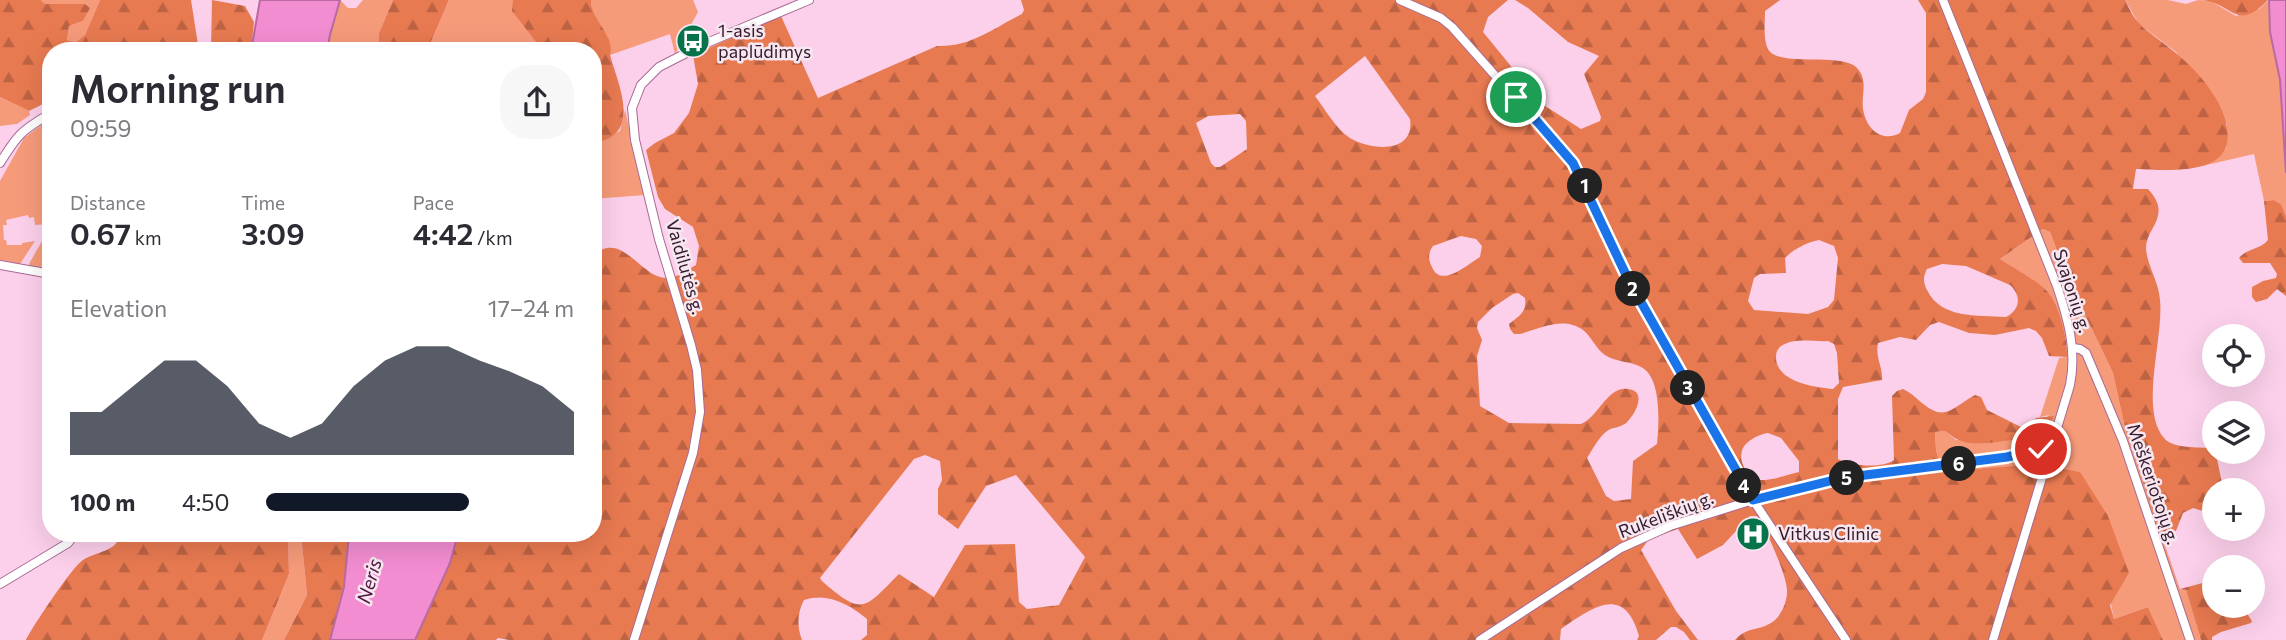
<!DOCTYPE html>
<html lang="en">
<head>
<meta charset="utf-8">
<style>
  :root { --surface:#fff; --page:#f7f7f7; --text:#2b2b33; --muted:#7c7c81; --accent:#111827 }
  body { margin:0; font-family:Commissioner,sans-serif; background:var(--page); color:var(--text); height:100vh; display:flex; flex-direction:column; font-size:26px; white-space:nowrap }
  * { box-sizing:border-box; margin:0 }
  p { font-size:23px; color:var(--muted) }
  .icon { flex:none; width:38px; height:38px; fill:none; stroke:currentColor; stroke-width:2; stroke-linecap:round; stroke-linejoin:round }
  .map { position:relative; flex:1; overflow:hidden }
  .sheet { position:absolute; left:42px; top:42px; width:560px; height:500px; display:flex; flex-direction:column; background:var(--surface); border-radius:28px; box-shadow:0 7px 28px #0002 }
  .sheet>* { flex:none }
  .controls { position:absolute; left:2202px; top:324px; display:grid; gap:14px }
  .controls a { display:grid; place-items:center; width:63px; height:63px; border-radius:50%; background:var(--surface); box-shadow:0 7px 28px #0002; font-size:35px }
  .pin { position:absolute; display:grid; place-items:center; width:60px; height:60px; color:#fff; margin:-30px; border:4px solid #fff; border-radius:50%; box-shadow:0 2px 7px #0007 }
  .km { position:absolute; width:35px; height:35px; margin:-18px; border-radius:50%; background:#222; color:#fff; font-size:19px; line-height:35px; text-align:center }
  .round { display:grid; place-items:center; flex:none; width:74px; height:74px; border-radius:28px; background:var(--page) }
  .headline { display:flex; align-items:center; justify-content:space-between; height:119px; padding:0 28px }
  h1 { font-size:38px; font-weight:600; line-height:52px }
  .figures { display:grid; grid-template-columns:repeat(3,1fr); gap:10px; height:119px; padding:7px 28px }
  .figures div { display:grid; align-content:center }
  .figures b { font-size:30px; font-weight:600 }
  .figures small { font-size:19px; font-weight:400 }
  .figures p { font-size:19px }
  .chart { height:196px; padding:14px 28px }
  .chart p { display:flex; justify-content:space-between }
  .chart svg { width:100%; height:126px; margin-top:7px; fill:var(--accent); opacity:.7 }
  ul { padding:0 28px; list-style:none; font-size:23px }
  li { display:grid; grid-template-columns:112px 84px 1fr; align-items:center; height:52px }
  li i { height:18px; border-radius:9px; background:var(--accent) }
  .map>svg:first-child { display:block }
  .green { fill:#f69b7a }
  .forest { fill:url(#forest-firs); fill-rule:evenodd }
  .water { fill:#f28dd1; stroke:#b96aa0; stroke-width:2 }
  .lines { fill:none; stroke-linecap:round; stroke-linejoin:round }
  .street-casing { stroke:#a96994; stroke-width:10 }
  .street { stroke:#fff; stroke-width:8 }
  .route-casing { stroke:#fff; stroke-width:14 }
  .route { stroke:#1a73e8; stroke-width:9 }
  .labels { text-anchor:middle; stroke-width:5; stroke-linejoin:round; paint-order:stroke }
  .poi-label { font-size:18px; fill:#351a2c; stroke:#f6e7f0; text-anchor:start }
  .street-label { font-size:18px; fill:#351a2c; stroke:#f6e7f0 }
  .water-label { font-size:19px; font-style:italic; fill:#531643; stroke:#f6e7f0 }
</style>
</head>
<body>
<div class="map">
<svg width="2286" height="640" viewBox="0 0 2286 640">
  <defs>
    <pattern id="forest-firs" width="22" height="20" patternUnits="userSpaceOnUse" patternTransform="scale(1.75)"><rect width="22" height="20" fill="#e87a51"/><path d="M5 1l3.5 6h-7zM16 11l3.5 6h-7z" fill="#bd6343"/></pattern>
  </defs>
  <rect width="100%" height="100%" fill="#fcd0eb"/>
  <!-- green -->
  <g class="green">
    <polygon points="41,0 100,0 85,35 76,42 67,40 69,26 83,21 89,8 85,4 45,4"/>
    <polygon points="340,0 348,8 356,8 363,0 393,0 379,33 378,51 327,51 330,35"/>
    <polygon points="449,0 513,0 513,11 543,51 427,51"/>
    <polygon points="591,0 693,0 698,12 675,54 670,34 610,55 607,35 592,15"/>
    <polygon points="2125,0 2168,0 2186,4 2198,0 2211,1 2236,16 2259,9 2269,0 2270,32 2280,79 2286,173 2286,216 2281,204 2274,200 2264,201 2254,154 2202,166 2219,157 2226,148 2227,124 2176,52 2139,24"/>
    <polygon points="0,97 29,111 30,115 17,124 0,126"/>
    <polygon points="625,110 645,195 593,199 593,143 620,131"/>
    <polygon points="51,118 51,249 40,269 30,267 29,264 42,241 49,239 48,224 35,225 34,217 29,218 28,215 6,220 7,225 3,225 4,240 6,240 7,245 22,245 22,243 35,241 20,264 0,260 0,181 24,138"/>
    <path d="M2043,229L2050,232L2066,275L2113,373L2125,428L2180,589L2186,590L2201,640H2163L2148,607L2114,619L2086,484L2080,472L1994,468L1942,473L1936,450L1935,432L1945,431L1956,440L2035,436L2049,415L2040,417L2059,358L2067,357C2068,340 2059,301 2046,290C2032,278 2015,269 2000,259Z"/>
    <polygon points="288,534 301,534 307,595 284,640 262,640 289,574"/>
  </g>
  <!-- forest -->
  <g class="forest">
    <polygon points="0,0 41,0 45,4 85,4 90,8 83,21 69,26 67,40 76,42 85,35 100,0 191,0 199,51 51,51 51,100 29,111 0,97"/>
    <polygon points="212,0 245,6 254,22 251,51 211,51"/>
    <polygon points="393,0 449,0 427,51 378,51 379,33"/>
    <path d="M513,0H591C590,20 616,35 610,55C619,87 643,136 593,143V51H543L512,11Z"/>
    <path d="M1021,0H1508L1488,17L1483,32L1542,104L1581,129L1600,121L1601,117L1584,74L1599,56L1568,42L1528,8L1515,0H1780L1765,11C1765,22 1763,39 1768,49C1778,68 1838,52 1856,67C1869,79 1861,95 1863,109C1866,129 1882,143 1900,133L1909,110L1923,99L1926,92V13L1918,0H2125C2129,8 2133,17 2139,23C2148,33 2162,41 2172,50C2197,69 2233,109 2227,143C2221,176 2161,170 2136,169L2133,189H2148C2173,216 2146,227 2146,248C2147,266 2159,282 2160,300C2164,337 2139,409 2164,438C2173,449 2199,447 2211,448L2216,454L2223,488L2222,490H2214V507L2206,512L2193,508L2183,513L2176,531L2161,536L2125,428L2113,373L2066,275L2050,232L2043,229L2000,259C2015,269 2033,278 2046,290C2059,301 2068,340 2067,357L2049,356L2042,338L2036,331L2029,328L1995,335L1969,333L1939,322L1930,325L1916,340L1900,337L1878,343C1875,359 1883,366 1882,380L1843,387L1838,399V459C1851,466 1881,469 1894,460L1892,396L1897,391L1903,389C1919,396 1932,420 1951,410C1959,406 1967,399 1975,395L1981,397L1987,410L2027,430L2036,418L2054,416L2047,431C2031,438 1987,445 1970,443C1959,442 1953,437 1945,431L1935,432L1936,450L1942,472C1987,469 2035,461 2080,472L2108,516L2129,573L2110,605L2114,619L2148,607L2163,640H1735C1747,627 1756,631 1769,624C1780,619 1787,603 1787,592C1788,578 1766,528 1757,516H1750L1723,545L1697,559L1678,529L1649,539L1641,550L1676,611L1698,640H1690L1684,632L1676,627H1671L1656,640H1637L1639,636C1624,583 1592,608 1561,629L1560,640H861L867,635V619C849,604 827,592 804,600C797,613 797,627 802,640H509L498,638L496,640H415L450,563L458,534H593V256C619,231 638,271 660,277C674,281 685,271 696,265L699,246L693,227L665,209L658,197L646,150L655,143L674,133L689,113L698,84L693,55L781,16L818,98L937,46C971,47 992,29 1022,14L1024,10ZM1365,56L1410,119C1415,154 1372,151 1350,138C1336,129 1325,109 1315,96ZM1240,114L1246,121L1247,149L1220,167H1215L1211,163L1196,123L1208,116ZM1461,236L1476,239L1482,246L1480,257C1468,264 1441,289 1432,267C1428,259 1428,253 1433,246ZM1819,240L1834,246L1838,258L1834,300L1828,307L1808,314L1754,310L1748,301L1754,278L1760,274L1786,273L1785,258C1794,249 1807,242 1819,240ZM1942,264L1966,266L2010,285C2022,296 2020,310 2006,317C1977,315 1941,319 1927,290C1923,282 1923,277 1927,269ZM1518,293L1525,298C1527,312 1520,315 1509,324L1510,329L1514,334H1520C1541,328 1563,316 1583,330C1591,336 1596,349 1605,355C1615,362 1630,361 1641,367C1662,377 1659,425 1657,444L1633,461L1631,499L1614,501L1606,496L1587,458C1593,449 1598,438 1607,431C1612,427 1620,428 1626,423C1635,415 1648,391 1628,389C1607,386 1598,418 1581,424L1509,423L1480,406L1477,356L1482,340L1477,328L1478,322L1492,308L1513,294ZM1828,341L1834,344L1837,353L1839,383L1833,389C1815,387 1775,382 1776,356C1776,351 1779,346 1785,344C1796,338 1815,342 1828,341ZM1768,433L1781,438L1799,461V472C1787,475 1773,480 1761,480C1749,479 1738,463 1742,451C1744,442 1759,434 1768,433ZM925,455L940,461L942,480L938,489V514L958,529L986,486L1016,475L1085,557L1059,605L1027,609L1019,602L1015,544L965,545L934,597L899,574C864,609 863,617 822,581L820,578L914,459Z"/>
    <path d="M2202,0H2268C2236,33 2233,3 2202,0Z"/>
    <path d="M2274,200L2281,204L2286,216V296L2277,289L2267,299L2256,302L2252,297V287L2263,281L2276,278L2277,274L2270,263H2243L2239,258C2247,248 2260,250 2268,240L2264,201Z"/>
    <path d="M120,534H288L289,574L262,640H26C33,626 72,567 83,560C95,552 119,551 120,534Z"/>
    <polygon points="301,534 349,534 344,587 330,640 284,640 307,595"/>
    <polygon points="2214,580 2214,606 2242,606 2252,621 2251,623 2221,632 2212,637 2212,640 2201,640 2186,590 2180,589"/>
  </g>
  <!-- water -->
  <g class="water">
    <polygon points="260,0 340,0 330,35 327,51 251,51"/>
    <polygon points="2269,0 2286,0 2286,173 2280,80 2270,32"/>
    <polygon points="349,534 458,534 450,563 415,640 330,640 344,587"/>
  </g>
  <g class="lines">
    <defs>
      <g id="street">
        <polyline points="1400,0 1441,18 1452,27 1573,163 1627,279 1679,373 1753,500 1846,640"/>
        <path d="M1943,0L2057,286C2068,319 2077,350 2070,385L1993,640"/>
        <path d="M0,163C18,134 21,131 51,113"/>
        <polyline points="0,265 51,274"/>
        <polyline points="2073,348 2080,349 2086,353 2123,441 2190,640"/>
        <polyline points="0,584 68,543 75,534"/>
        <polyline points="634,640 693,453 700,412 697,370 691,345 659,239 635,140 632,108 641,85 659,67 702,45 809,0"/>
        <polyline points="1480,640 1621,548 1670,526 1753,500 1842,478 2007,457 2041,449 2051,450"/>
      </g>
    </defs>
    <!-- street casing -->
    <use href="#street" class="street-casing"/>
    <!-- street -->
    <use href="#street" class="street"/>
  </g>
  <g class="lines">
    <defs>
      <polyline id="route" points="1516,97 1573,163 1628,279 1753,500 1842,478 2007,457 2041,449"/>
    </defs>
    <!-- route casing -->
    <use href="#route" class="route-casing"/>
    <!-- route -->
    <use href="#route" class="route"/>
  </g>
  <!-- icons -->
  <defs>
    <symbol id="bus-disc" viewBox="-11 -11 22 22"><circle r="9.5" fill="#06734b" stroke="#f6e7f0"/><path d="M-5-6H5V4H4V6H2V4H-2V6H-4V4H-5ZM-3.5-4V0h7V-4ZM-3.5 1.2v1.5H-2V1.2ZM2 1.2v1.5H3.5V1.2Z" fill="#fff"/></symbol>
    <symbol id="hospital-disc" viewBox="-11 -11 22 22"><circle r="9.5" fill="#06734b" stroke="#f6e7f0"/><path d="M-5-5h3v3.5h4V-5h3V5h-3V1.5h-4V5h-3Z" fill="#fff"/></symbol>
  </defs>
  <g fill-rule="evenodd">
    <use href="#bus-disc" x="674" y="22" width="38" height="38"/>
    <use href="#hospital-disc" x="1734" y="515" width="38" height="38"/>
  </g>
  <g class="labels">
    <!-- poi labels -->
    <g class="poi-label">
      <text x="718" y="37">1-asis<tspan x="718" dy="21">paplūdimys</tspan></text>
      <text x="1778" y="540">Vitkus Clinic</text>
    </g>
    <!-- street labels -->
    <g class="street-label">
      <text transform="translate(685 267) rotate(74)" y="6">Vaidilutės g.</text>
      <text transform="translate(2072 291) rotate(72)" y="6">Svajonių g.</text>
      <text transform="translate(2153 484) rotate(71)" y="6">Meškeriotojų g.</text>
      <text transform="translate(1666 515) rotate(-21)" y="6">Rukeliškių g.</text>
    </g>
    <!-- water labels -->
    <g class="water-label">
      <text transform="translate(369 581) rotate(-74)" y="7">Neris</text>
    </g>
  </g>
</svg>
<div class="controls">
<a><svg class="icon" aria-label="locate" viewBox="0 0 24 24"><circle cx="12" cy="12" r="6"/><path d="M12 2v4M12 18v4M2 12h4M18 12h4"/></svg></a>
<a><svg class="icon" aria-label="layers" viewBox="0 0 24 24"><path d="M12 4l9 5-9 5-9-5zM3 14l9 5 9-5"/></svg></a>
<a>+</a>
<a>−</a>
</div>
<div class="pin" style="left:1516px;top:97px;background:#1e9e55"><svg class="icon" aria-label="arrive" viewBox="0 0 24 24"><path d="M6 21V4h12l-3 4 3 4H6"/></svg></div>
<div class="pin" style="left:2041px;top:449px;background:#d93025"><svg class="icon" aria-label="check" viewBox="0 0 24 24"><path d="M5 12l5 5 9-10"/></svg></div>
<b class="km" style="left:1585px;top:186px">1</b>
<b class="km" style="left:1633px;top:289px">2</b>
<b class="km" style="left:1688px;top:388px">3</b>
<b class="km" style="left:1744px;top:486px">4</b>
<b class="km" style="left:1847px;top:478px">5</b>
<b class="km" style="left:1959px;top:464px">6</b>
<section class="sheet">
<div class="headline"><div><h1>Morning run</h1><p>09:59</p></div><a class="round"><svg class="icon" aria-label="share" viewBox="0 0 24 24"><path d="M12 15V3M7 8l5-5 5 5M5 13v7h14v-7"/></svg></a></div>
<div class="figures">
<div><p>Distance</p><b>0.67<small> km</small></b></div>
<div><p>Time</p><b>3:09</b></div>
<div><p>Pace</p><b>4:42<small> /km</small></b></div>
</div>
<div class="chart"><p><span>Elevation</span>17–24 m</p>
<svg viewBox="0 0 160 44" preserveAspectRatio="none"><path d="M0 44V29L10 29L20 20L30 11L40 11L50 20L60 33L70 38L80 33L90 20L100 11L110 6L120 6L130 11L140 15L150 20L160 29V44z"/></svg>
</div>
<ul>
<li><b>100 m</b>4:50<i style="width:66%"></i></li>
</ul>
</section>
</div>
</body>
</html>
